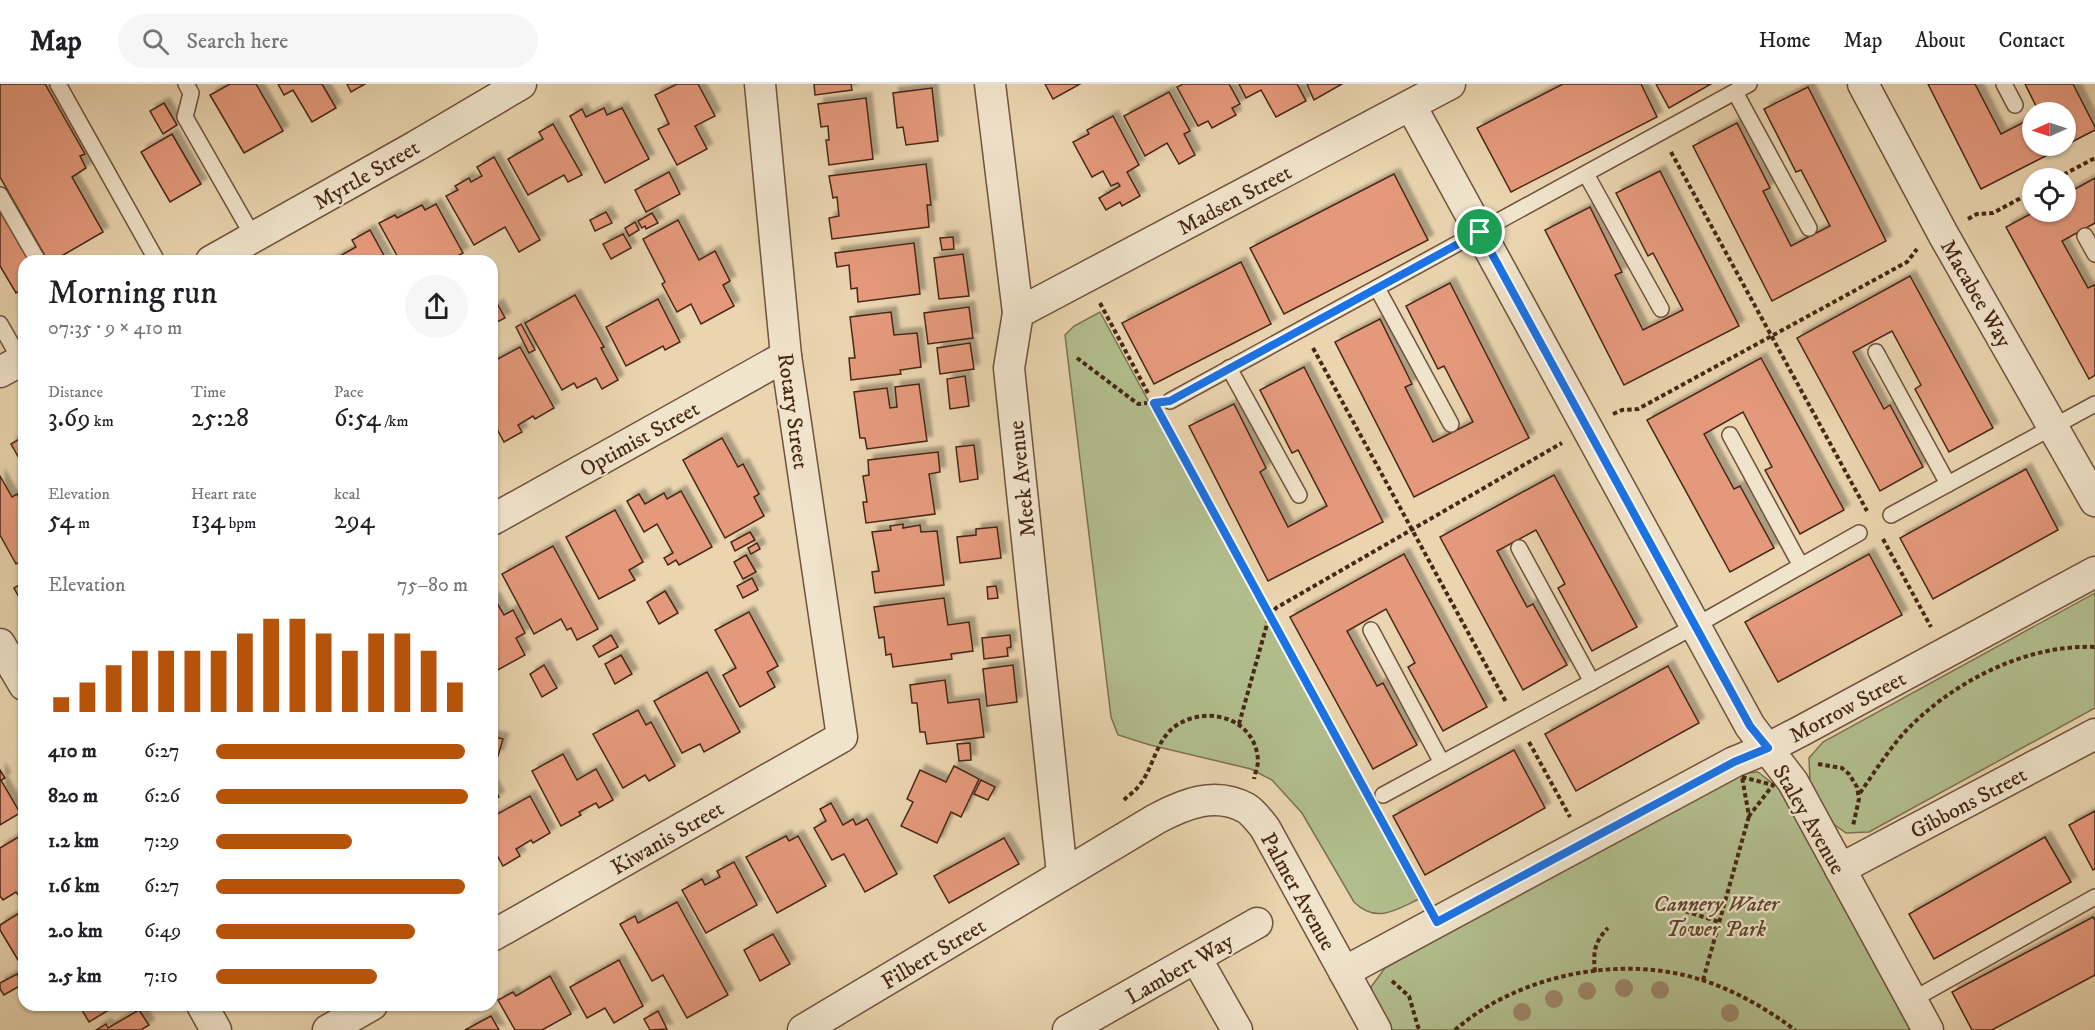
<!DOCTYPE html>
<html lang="en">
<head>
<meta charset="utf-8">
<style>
  :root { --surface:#fff; --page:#f6f6f6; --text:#202124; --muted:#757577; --line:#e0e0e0; --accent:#b45309 }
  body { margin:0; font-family:"IM FELL DW Pica",serif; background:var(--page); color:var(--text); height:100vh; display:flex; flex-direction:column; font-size:22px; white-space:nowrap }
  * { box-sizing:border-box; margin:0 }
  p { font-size:20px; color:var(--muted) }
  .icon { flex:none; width:33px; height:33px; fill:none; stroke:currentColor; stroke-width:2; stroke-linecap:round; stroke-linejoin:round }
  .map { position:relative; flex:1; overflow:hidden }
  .sheet { position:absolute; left:18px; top:171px; width:480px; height:756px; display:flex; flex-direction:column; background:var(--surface); border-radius:18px; box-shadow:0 2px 4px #0004 }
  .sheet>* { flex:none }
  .needle { width:39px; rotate:267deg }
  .buttons { position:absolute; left:2022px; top:18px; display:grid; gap:12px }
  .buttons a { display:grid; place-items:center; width:54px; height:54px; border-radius:50%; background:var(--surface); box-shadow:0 2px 4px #0004; font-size:30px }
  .pin { position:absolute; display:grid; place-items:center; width:51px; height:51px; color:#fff; margin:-26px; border:3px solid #fff; border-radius:50%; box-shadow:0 2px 6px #0007 }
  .round { display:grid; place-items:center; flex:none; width:63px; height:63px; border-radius:32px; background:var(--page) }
  .summary { display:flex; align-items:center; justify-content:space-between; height:102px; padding:0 30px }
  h1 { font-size:33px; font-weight:600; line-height:45px }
  .figures { display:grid; grid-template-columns:repeat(3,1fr); gap:9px; height:102px; padding:6px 30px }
  .figures div { display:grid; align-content:center }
  .figures b { font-size:26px; font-weight:600 }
  .figures small { font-size:16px; font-weight:400 }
  .figures p { font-size:16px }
  .chart { height:168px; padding:12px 30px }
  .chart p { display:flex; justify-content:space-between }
  .chart svg { width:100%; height:108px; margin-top:6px; stroke:var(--accent); stroke-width:6 }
  ul { padding:0 30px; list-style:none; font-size:20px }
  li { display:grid; grid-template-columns:96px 72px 1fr; align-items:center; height:45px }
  li i { height:15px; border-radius:8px; background:var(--accent) }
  header { display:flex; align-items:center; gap:36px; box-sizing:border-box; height:84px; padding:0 30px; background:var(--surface); border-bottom:2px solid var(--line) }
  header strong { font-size:28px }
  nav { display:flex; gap:33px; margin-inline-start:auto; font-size:21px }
  .search { width:420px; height:54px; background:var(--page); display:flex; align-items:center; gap:15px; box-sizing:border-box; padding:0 21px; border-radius:33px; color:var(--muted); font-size:22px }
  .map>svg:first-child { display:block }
  .green { fill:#b2be8e; stroke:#7c7252; stroke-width:1.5 }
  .building { fill:#e5997b; stroke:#472715; stroke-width:1.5; filter:url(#shadow) }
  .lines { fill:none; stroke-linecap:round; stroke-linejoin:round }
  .service-casing { stroke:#70523c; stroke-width:18 }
  .minor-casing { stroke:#70523c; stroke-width:33 }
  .path { stroke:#472715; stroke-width:4; stroke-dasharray:4.5 3; stroke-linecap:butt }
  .service { stroke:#f1e4cc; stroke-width:15 }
  .minor { stroke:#f1e4cc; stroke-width:30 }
  .tree { fill:#9c8668 }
  .route-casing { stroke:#fff; stroke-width:12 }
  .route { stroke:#1a73e8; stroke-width:8 }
  .labels { text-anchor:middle; stroke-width:4.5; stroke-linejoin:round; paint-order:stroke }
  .street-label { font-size:22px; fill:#472715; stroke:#f1e4cc }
  .park-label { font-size:22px; font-style:italic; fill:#5c452d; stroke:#f1e4cc }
</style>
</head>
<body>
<header>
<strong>Map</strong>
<div class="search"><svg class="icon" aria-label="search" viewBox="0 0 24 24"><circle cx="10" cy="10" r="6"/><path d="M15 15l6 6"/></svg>Search here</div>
<nav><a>Home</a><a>Map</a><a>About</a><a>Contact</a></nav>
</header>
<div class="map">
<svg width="2095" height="946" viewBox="0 0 2095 946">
  <defs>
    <filter id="shadow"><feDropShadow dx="5.5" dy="-5.5" stdDeviation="1.5" flood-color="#0004"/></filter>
  </defs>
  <rect width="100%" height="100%" fill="#ead5b0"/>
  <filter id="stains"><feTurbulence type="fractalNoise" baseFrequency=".00333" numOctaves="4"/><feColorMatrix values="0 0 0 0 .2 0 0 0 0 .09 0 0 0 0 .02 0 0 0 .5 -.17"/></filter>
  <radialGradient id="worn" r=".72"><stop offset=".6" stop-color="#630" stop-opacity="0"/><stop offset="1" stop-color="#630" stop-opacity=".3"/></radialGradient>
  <!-- green -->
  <g class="green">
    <path d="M1100,228L1419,815C1396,826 1376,840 1354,818L1302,729L1272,696L1251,685L1150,661L1118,651L1111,633L1065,251L1074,242Z"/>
    <polygon points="2095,509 2095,624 1869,748 1846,749 1832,739 1810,698 1809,674 1823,658"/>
    <polygon points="1758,688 1781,706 1913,946 1385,946 1378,934 1371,903 1385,884 1736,690"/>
  </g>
  <!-- building -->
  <g class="building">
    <polygon points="0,0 45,0 85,70 80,72 86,84 72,93 103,148 53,177 48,177 0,93"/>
    <polygon points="230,0 256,0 283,47 244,69 210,11"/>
    <polygon points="278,0 322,0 336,24 312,38 293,6 284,11"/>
    <polygon points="347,0 365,0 351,8"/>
    <polygon points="677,0 698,0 715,32 695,42 707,65 677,81 658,45 669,40 655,11"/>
    <polygon points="814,0 851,0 852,6 815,11"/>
    <polygon points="1045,0 1080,0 1053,15"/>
    <polygon points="1183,0 1229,0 1240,20 1232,24 1236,31 1212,44 1208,37 1198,42 1177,3"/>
    <polygon points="1239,0 1297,0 1306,17 1276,33 1261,6 1246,14"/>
    <polygon points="1307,0 1342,0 1314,16"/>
    <polygon points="1563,0 1641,0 1657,33 1511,108 1477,44"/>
    <polygon points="1656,0 1711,0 1669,24"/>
    <polygon points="1928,0 1975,0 2001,50 2032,34 2032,62 2065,62 1981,105"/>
    <polygon points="2025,0 2073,0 2095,43 2095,46 2066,61 2066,28 2039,28"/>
    <polygon points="1808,3 1886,157 1772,217 1693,62 1737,39 1770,104 1763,107 1791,162 1830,142 1801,86 1796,88 1764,25"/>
    <polygon points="932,4 938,57 906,61 903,43 897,44 893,9"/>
    <polygon points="1169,8 1190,47 1184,50 1195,71 1179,80 1167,59 1145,72 1124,32"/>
    <polygon points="866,14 873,75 829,81 826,56 829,56 828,42 821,43 818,20"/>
    <polygon points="164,19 177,41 163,50 150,27"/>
    <polygon points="604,24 607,31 622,24 649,75 605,99 570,32 582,25 586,33"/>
    <polygon points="1113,32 1139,81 1127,88 1140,112 1122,122 1120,118 1106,126 1099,114 1120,102 1118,99 1111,102 1103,87 1092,93 1073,58 1089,50 1087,46"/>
    <polygon points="553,40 582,91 568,98 564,91 528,111 508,75 543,55 539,48"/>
    <polygon points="172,50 201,100 170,118 141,68"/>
    <polygon points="494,73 540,156 519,168 505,143 474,161 446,112 458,106 455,102 469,94 471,98 482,92 477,83"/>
    <polygon points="926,80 931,121 927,121 929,143 832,155 829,134 839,132 837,113 833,114 829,92"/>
    <polygon points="1660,87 1739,242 1624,301 1545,146 1590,123 1622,188 1615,191 1643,246 1683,226 1653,169 1648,172 1616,109"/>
    <polygon points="669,88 680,110 646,128 635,106"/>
    <polygon points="1394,90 1428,156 1284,230 1250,164"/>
    <polygon points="2095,94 2095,139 2062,157 2088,204 2094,201 2095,203 2095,291 2089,295 2006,143 2034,128 2066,128 2066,110"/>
    <polygon points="436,120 463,169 449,177 400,177 379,139 395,131 397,134 422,121 425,126"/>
    <polygon points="0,123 31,177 24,177 24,204 16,209 0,182"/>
    <polygon points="606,128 612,139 595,147 590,136"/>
    <polygon points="652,129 658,139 646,145 645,142 642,144 638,137"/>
    <polygon points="678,136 699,176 715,167 730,197 723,201 734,222 701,240 691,220 677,228 662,200 665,198 643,155"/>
    <polygon points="635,138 639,146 629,152 625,144"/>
    <polygon points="370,146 387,177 331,177 356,163 352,156"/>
    <polygon points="623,150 631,164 611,175 603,160"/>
    <polygon points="953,153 954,165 942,166 940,154"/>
    <polygon points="914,159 920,210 858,218 857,204 851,205 849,181 837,183 835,169"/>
    <polygon points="963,170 969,212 939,215 934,174"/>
    <polygon points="1241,178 1271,240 1154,300 1122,239"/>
    <polygon points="1910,192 1993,344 1949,368 1915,305 1921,301 1892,247 1853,268 1884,325 1890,321 1923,383 1880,407 1797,254"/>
    <polygon points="1450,199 1529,354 1414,413 1335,258 1380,235 1412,300 1405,303 1433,358 1473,338 1444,282 1438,285 1406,222"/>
    <polygon points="575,211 604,263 601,264 618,296 602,305 596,294 577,304 574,299 562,306 525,239"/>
    <polygon points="658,215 680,258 665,266 663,262 626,282 606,243"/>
    <polygon points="498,221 505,234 495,239 492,233 492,224"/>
    <polygon points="969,223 973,254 928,260 924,229"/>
    <polygon points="891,228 894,251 917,249 921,283 900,286 901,290 851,296 849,274 855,274 850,233"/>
    <polygon points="521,240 535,266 529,269 516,243"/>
    <polygon points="970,259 974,285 940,290 937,264"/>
    <polygon points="520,263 554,324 535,335 533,332 518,341 522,348 504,358 492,336 492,278"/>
    <polygon points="1761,274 1844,426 1800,450 1765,386 1772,383 1743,328 1704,350 1734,405 1740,402 1774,464 1730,488 1647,336"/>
    <polygon points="1304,283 1383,438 1268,497 1189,342 1234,320 1266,384 1260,388 1288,443 1327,422 1298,366 1292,369 1260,306"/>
    <polygon points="965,292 969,322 950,325 947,295"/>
    <polygon points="919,300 927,357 867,365 865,354 860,354 854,308 887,304 890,324 897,323 895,303"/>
    <polygon points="24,352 24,383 11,360"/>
    <polygon points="722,354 738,383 743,380 759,410 754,413 764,432 725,454 683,376"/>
    <polygon points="974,361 978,395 960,398 956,363"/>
    <polygon points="938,368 940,388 929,390 935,430 866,439 863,418 867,418 863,392 869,391 868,376"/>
    <polygon points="2026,385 2058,446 1933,515 1900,454"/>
    <polygon points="1554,391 1637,543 1592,567 1558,504 1565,500 1536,446 1497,467 1527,523 1533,520 1567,581 1523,606 1440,453"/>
    <polygon points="0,392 12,413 17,410 21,417 24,415 24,475 16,480 0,451"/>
    <polygon points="681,407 712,463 679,481 676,476 668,481 664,474 673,469 657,440 644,448 627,417 639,410 645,420 664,409 667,415"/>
    <polygon points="615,426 643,478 629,486 635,496 599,515 566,453"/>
    <polygon points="903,440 903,444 920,441 921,448 937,447 944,501 875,509 872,488 879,487 872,448 891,446 890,442"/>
    <polygon points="997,443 1001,474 960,479 957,453 976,451 976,445"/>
    <polygon points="750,448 755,456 735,467 731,458"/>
    <polygon points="757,459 760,465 751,470 748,464"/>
    <polygon points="553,462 598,545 577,556 571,544 567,546 561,535 534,550 502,490"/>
    <polygon points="1404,470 1487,623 1443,647 1408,583 1415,579 1386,525 1347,547 1377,602 1383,599 1417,661 1373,685 1290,533"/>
    <polygon points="1869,470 1902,531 1778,598 1745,538"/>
    <polygon points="746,471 756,488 743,495 734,478"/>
    <polygon points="752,494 758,506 743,514 737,502"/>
    <polygon points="24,498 24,515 21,517 14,504"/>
    <polygon points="996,502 998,514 988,515 987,503"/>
    <polygon points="665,507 678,529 659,540 647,518"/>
    <polygon points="494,514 504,531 513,526 525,549 516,554 525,571 494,588 492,584 492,515"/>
    <polygon points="944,514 948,541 969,538 973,567 951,570 952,575 893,583 891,570 886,571 884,553 879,554 874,523"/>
    <polygon points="749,528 778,582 767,588 775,603 740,623 723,591 736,584 715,546"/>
    <polygon points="611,551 618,563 599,573 593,562"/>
    <polygon points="1010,551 1011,563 1007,564 1008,572 984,575 982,554"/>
    <polygon points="621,571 632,590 615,600 605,580"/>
    <polygon points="544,581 557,604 542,613 530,590"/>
    <polygon points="1013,581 1017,618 987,622 983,585"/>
    <polygon points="1668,582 1699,639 1576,707 1545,650"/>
    <polygon points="707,588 740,648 704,668 700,660 682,669 654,617"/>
    <polygon points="945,596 948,619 979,615 984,653 927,660 925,648 920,648 917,619 912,619 910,601"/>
    <polygon points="638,626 646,641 651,638 675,682 649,697 645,691 623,704 593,650"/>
    <polygon points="492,652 503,655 498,672 492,670"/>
    <polygon points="970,659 971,676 959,677 957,660"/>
    <polygon points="1514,666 1545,724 1425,791 1393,732"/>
    <polygon points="563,670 577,696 596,685 613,716 599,724 596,719 579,728 581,731 561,742 532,687"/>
    <polygon points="954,682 979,695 961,733 951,728 937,759 901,742 913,718 907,715 920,686 946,698"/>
    <polygon points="0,686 5,694 1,696 20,729 0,741"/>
    <polygon points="981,696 995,703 988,716 974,710"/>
    <polygon points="492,701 499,713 492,717"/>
    <polygon points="530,712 550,749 533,759 531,756 516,765 520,772 503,782 492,762 492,733"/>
    <polygon points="831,719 843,741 853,735 856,741 867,735 897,790 865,808 844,770 832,776 814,744 826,737 820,725"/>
    <polygon points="2095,727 2095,785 2093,786 2069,741"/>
    <polygon points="20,752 24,759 24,809 19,812 16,808 3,816 0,812 0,764"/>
    <polygon points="786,752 789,757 798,752 826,802 777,829 746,773"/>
    <polygon points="2045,753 2071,798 1934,875 1909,830"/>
    <polygon points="1004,754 1019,780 949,819 934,792"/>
    <polygon points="734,778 757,821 706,849 682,806 702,795 705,801 720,793 717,787"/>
    <polygon points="677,818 728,911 687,934 663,891 652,897 620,840 635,832 638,839"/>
    <polygon points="24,826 24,886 0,846 0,841"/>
    <polygon points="2093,833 2095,836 2095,891 1992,946 1972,946 1952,908"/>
    <polygon points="773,850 790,880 760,897 744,866"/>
    <polygon points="619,876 643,922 614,939 605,924 587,934 570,903"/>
    <polygon points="17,890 23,900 4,911 0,905 0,899"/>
    <polygon points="550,892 571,930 542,946 515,946 498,916 513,908 516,912"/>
    <polygon points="79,921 117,921 89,938"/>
    <polygon points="139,926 149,941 141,946 96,946 106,940 108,944"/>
    <polygon points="658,927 667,945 650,946 644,935"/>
    <polygon points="491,932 499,946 465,946"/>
  </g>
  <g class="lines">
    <defs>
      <g id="service">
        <polyline points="58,0 157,177"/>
        <polyline points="186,0 191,9 185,33 254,154"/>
        <polyline points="2004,0 2015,21"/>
        <polyline points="1735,8 1809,144"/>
        <polyline points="1586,90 1661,225"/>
        <polyline points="0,111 38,177"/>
        <polyline points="2085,152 2095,170"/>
        <polyline points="1377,204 1451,340"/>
        <polyline points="0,240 21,277"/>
        <polyline points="1876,268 1948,400"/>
        <polyline points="1229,284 1299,411"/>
        <polyline points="1170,317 1749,0"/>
        <polyline points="1730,351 1801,482"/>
        <polyline points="1891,431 2095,320"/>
        <polyline points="1519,464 1592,598"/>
        <polyline points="1371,546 1442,679"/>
        <polyline points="1383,711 1695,542 1859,449"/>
        <polyline points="1912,916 2095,813"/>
      </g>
      <g id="minor">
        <polyline points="990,0 1018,229 1009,284 1062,790"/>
        <polyline points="1863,0 1943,150 2095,417"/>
        <polyline points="1411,22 1750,642 1793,698 1928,946"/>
        <polyline points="211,177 416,62 521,0"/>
        <polyline points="1018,229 1450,0"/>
        <polyline points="0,288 24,275"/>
        <polyline points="492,436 786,272"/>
        <polyline points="0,560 24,601"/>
        <polyline points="1840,785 2095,650"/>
        <polyline points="492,852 842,653 786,272 760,0"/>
        <polyline points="1196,874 1237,946"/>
        <polyline points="1344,888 1734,678 1768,664 1801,647 2095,488"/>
        <polyline points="202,921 216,946"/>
        <polyline points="328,946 372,921"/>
        <path d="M803,946L1156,735C1184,720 1215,707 1246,724C1253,728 1260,738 1265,744L1376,946"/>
        <polyline points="1068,946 1257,839"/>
      </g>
    </defs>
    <!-- service casing -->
    <use href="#service" class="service-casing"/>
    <!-- minor casing -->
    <use href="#minor" class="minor-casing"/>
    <!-- path -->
    <g class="path">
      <polyline points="1671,68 1867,427"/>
      <polyline points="2057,94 2095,74"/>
      <polyline points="1968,135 1977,130 1993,129 2032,108"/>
      <polyline points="1100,219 1149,311"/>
      <polyline points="1313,264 1506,618"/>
      <polyline points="1077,274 1138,320 1147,319"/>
      <polyline points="1613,330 1622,326 1638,325 1907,178 1917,165"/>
      <polyline points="1164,338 1363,703"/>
      <polyline points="1883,455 1931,543"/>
      <polyline points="1239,640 1269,533 1276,524 1562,359"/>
      <polyline points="1529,658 1570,733"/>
      <polyline points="1818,680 1842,684 1849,690 1857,703 1859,715 1853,742"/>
      <polygon points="1742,693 1773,701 1749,732"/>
      <path d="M1860,709C1874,689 1887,668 1903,650C1950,599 2025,560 2095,563"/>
      <path d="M1124,716C1128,712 1134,708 1138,703C1153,686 1155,658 1174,643C1205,620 1256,633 1258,677C1258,682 1255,689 1254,695"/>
      <polyline points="1379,733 1422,811"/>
      <polyline points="1685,827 1719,838"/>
      <path d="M1595,888C1593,869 1594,858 1608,844"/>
      <polyline points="1703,896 1749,732"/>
      <polyline points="1392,897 1409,912 1418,943 1421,946"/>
      <path d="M1455,946C1519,890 1622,870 1702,896C1736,907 1767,925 1795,946"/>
    </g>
    <!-- service -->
    <use href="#service" class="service"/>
    <!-- minor -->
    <use href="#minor" class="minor"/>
  </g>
  <!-- trees -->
  <g class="tree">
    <circle cx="1624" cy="904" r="9"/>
    <circle cx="1660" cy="906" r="9"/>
    <circle cx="1587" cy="907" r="9"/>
    <circle cx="1554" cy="915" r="9"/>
    <circle cx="1522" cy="928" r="9"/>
    <circle cx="1730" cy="929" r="9"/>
  </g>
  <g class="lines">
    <defs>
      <polygon id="route" points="1480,148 1750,642 1768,664 1734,678 1437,838 1154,319 1170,317"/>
    </defs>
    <!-- route casing -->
    <use href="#route" class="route-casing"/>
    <!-- route -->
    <use href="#route" class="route"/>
  </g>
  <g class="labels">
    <!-- street labels -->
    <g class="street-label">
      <text transform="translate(366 90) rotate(-30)" y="8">Myrtle Street</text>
      <text transform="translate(1234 115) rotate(-28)" y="8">Madsen Street</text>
      <text transform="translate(1977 209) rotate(60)" y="8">Macabee Way</text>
      <text transform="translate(794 327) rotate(82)" y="8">Rotary Street</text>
      <text transform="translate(639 354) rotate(-29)" y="8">Optimist Street</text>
      <text transform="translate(1021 395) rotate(-96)" y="8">Meek Avenue</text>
      <text transform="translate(1847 622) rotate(-28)" y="8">Morrow Street</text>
      <text transform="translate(1968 718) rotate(-28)" y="8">Gibbons Street</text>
      <text transform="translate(1810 735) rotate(60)" y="8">Staley Avenue</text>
      <text transform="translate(667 753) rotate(-30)" y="8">Kiwanis Street</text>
      <text transform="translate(1299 807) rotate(61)" y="8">Palmer Avenue</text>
      <text transform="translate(933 869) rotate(-31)" y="8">Filbert Street</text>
      <text transform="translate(1179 884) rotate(-30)" y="8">Lambert Way</text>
    </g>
    <!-- park labels -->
    <g class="park-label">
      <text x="1716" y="827">Cannery Water<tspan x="1716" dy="25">Tower Park</tspan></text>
    </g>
  </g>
  <rect width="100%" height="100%" filter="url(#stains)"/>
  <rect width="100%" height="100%" fill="url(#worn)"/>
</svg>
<div class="buttons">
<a><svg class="needle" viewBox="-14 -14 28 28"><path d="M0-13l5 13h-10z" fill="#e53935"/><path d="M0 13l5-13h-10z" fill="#757577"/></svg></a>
<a><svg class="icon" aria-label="locate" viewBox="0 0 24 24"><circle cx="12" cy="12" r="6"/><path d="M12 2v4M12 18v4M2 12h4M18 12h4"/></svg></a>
</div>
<div class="pin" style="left:1480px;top:148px;background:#1e9e55"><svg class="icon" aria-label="arrive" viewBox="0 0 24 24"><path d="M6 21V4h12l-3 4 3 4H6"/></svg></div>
<section class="sheet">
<div class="summary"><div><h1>Morning run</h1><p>07:35 · 9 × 410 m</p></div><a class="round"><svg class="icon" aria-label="share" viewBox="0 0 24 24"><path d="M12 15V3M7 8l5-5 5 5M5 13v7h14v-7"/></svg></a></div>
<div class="figures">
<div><p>Distance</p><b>3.69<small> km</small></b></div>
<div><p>Time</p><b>25:28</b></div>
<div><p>Pace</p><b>6:54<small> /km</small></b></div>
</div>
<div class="figures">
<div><p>Elevation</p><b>54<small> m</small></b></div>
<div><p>Heart rate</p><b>134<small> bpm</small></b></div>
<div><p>kcal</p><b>294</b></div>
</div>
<div class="chart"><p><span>Elevation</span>75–80 m</p>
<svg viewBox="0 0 160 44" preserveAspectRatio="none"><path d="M5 44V38M15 44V32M25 44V25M35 44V19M45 44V19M55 44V19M65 44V19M75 44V12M85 44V6M95 44V6M105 44V12M115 44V19M125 44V12M135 44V12M145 44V19M155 44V32"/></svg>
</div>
<ul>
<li><b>410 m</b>6:27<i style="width:99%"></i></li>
<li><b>820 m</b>6:26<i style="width:100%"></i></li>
<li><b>1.2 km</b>7:29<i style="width:54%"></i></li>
<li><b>1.6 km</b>6:27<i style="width:99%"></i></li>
<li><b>2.0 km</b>6:49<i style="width:79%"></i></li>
<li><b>2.5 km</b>7:10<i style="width:64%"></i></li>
</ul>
</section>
</div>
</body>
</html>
